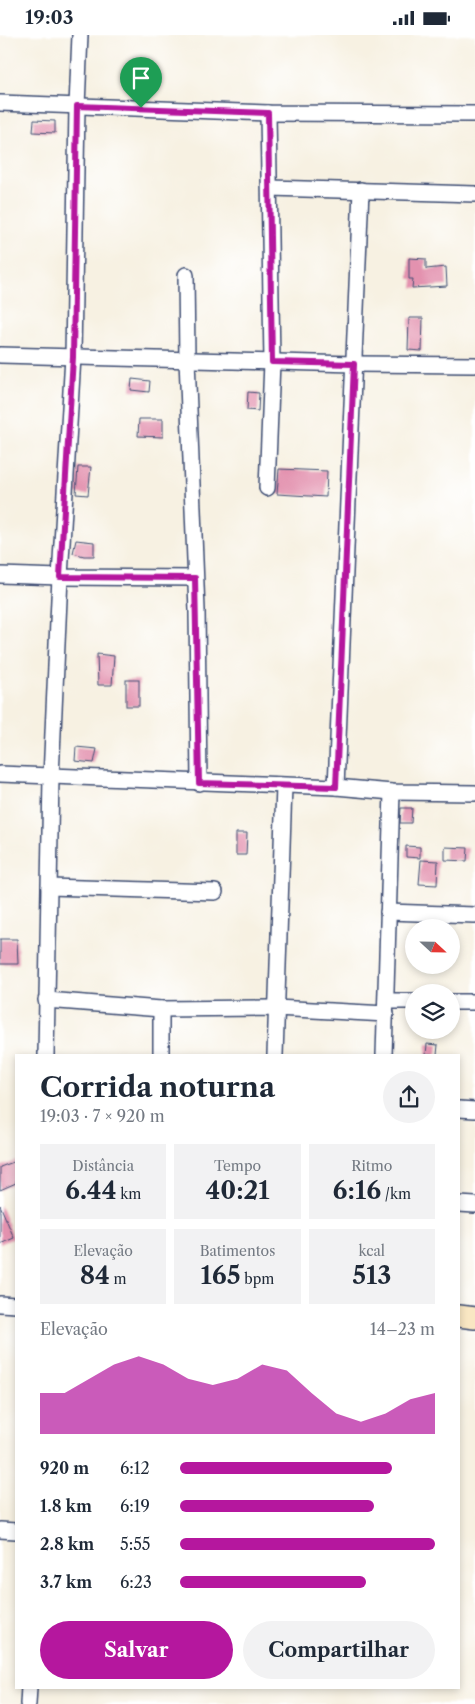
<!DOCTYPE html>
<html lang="pt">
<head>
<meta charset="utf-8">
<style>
  :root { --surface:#fff; --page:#f2f2f3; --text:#1f2937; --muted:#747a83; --accent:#b5179e }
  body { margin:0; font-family:"Libre Caslon Text",serif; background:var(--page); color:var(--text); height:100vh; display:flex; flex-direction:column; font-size:19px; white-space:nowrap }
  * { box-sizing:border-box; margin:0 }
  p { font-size:16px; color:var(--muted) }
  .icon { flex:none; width:28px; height:28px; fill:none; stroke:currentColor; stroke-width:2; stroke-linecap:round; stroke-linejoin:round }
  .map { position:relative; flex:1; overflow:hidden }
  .side { position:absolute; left:15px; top:1019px; width:445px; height:635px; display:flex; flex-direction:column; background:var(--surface); border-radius:0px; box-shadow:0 2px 8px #0003 }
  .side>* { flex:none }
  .needle { width:32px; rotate:112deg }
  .buttons { position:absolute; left:405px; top:884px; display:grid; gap:10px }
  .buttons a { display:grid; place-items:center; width:55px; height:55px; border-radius:50%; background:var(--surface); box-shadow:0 2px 8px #0003; font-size:25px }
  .pin { position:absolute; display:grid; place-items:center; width:42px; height:42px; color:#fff; margin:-51px -21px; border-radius:50% 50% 50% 0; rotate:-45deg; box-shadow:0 0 5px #0007 }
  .pin .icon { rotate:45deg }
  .round { display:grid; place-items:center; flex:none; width:52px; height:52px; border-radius:26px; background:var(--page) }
  .overview { display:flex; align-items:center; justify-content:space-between; height:85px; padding:0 25px }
  h1 { font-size:28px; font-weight:700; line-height:38px }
  .figures { display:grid; grid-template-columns:repeat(3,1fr); gap:8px; height:85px; padding:5px 25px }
  .figures div { display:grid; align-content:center; border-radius:0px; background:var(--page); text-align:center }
  .figures b { font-size:25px; font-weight:700 }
  .figures small { font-size:14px; font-weight:400 }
  .figures p { font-size:14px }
  .chart { height:140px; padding:10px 25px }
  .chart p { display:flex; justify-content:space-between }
  .chart svg { width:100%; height:90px; margin-top:5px; fill:var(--accent); opacity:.7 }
  .button { display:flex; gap:10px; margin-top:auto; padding:10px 25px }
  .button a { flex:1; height:58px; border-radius:30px; background:var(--accent); color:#fff; font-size:20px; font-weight:700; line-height:58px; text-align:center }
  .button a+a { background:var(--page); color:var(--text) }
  ul { padding:0 25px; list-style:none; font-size:16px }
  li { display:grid; grid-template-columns:80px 60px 1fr; align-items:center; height:38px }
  li i { height:12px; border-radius:6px; background:var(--accent) }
  .status { display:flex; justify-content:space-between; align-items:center; height:35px; padding:0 25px; background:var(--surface); direction:ltr }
  .status svg { height:14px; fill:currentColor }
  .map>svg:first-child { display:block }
  .building { fill:#e392af }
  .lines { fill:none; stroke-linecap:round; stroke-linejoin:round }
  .street-casing { stroke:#3c4c72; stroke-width:18 }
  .secondary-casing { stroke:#3c4c72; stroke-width:24 }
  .street { stroke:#fff; stroke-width:15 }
  .secondary { stroke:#f9e7c3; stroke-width:21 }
  .route-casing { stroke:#fff; stroke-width:10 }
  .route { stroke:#b5179e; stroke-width:6 }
</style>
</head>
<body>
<div class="status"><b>19:03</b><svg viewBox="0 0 49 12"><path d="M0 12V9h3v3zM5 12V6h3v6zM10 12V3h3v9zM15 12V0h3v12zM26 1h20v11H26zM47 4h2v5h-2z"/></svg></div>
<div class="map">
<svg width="475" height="1669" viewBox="0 0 475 1669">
  <rect width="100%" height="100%" fill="#fff"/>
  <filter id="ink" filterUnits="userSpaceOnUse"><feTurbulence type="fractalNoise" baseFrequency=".02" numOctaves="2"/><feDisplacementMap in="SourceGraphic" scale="10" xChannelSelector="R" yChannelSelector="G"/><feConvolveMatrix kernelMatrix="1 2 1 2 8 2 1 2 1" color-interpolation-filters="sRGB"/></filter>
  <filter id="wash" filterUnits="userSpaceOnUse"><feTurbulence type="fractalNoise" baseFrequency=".0096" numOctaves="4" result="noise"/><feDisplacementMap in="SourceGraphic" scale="20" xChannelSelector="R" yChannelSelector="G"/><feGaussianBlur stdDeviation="1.12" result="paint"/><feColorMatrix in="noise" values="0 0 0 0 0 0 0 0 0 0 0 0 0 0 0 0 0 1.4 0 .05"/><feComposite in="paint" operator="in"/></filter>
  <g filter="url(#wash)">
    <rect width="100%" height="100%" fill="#f7f1e2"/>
    <g id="blocks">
      <!-- building -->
      <g class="building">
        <polygon points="34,85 55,86 55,98 33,97"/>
        <polygon points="409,223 426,224 426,234 446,232 447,251 412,253 413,244 409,244"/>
        <polygon points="409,283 423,283 422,316 408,315"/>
        <polygon points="132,344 150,346 149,357 131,355"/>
        <polygon points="248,357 259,358 258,376 247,375"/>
        <polygon points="139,384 163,384 163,402 138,401"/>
        <polygon points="78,432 91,432 88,460 76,459"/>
        <polygon points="279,434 327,436 326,462 277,459"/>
        <polygon points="76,505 94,507 94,521 84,521 73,518"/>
        <polygon points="97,619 114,621 112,650 98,650"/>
        <rect x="126" y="645" width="13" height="26"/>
        <polygon points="76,712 97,714 94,728 75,726"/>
        <polygon points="401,773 412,773 411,788 400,788"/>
        <polygon points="236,798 247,798 246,820 236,820"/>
        <polygon points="406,811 420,812 420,823 406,822"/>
        <polygon points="445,812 468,813 467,826 445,825"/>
        <polygon points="421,825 438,826 437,850 419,849"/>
        <polygon points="0,904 17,904 18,929 0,929"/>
        <polygon points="427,1009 438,1010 437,1020 426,1020"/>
        <polygon points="16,1126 16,1148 0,1155 0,1132"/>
        <polygon points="0,1170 14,1203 0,1209"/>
      </g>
    </g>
  </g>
  <g filter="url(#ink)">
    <use href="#blocks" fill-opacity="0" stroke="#3c4c72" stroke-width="1"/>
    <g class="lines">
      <defs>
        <g id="street">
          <polyline points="0,68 268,78 475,79"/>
          <polyline points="270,153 475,159"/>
          <polyline points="186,240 187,324 197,575 199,748"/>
          <polyline points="0,320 354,329 475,330"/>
          <polyline points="267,453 272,327 268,78"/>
          <polyline points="0,540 60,542 195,543"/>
          <polyline points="0,739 336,752 392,757 475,758"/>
          <polyline points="336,752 361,155"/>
          <polyline points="49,852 215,857"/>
          <polyline points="388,877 475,880"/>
          <polyline points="46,965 161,974 276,973 386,979"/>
          <polyline points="386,966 414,966"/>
          <polyline points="451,967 475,967"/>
          <polyline points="46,1020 51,742 60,542 73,322 77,71 80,0"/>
          <polyline points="161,1020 161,974"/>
          <polyline points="275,1020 284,751"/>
          <polyline points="384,1020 392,757"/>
          <polyline points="459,1074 475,1075"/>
          <polyline points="459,1169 475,1170"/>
          <polyline points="0,1269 16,1270"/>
          <polyline points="0,1495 16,1496"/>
          <polyline points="28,1669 29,1652"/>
        </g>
        <polyline id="secondary" points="459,1281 475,1283"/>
      </defs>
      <!-- street casing -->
      <use href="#street" class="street-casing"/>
      <!-- secondary casing -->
      <use href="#secondary" class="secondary-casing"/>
      <!-- street -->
      <use href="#street" class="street"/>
      <!-- secondary -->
      <use href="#secondary" class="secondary"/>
    </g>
  </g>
  <g class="lines" filter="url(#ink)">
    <defs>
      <polygon id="route" points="77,71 268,78 272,327 354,329 336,752 199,748 195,543 60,542 73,322"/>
    </defs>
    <!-- route casing -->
    <use href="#route" class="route-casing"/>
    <!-- route -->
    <use href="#route" class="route"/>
  </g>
</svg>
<div class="buttons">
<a><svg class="needle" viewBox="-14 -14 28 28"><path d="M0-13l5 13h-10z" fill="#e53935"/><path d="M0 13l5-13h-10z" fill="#747a83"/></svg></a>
<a><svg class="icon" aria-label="layers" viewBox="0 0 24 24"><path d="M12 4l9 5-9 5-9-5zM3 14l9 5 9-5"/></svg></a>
</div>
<div class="pin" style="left:141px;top:73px;background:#1e9e55"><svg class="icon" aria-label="arrive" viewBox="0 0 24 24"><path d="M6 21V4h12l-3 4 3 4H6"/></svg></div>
<section class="side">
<div class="overview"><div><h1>Corrida noturna</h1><p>19:03 · 7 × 920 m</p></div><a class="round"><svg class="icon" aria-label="share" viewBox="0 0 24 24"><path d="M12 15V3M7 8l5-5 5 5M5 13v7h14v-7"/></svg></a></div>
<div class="figures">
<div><p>Distância</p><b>6.44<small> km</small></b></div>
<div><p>Tempo</p><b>40:21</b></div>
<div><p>Ritmo</p><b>6:16<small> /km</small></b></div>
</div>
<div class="figures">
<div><p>Elevação</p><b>84<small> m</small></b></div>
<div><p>Batimentos</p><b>165<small> bpm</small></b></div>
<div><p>kcal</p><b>513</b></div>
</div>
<div class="chart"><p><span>Elevação</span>14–23 m</p>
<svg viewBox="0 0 160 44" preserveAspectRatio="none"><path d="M0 44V24L10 24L20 17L30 10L40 6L50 10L60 17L70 20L80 17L90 10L100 13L110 24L120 34L130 38L140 34L150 27L160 24V44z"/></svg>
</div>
<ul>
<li><b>920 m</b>6:12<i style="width:83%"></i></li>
<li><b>1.8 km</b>6:19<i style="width:76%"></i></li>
<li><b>2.8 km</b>5:55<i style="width:100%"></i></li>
<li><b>3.7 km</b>6:23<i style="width:73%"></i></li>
</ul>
<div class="button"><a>Salvar</a><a>Compartilhar</a></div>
</section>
</div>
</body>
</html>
